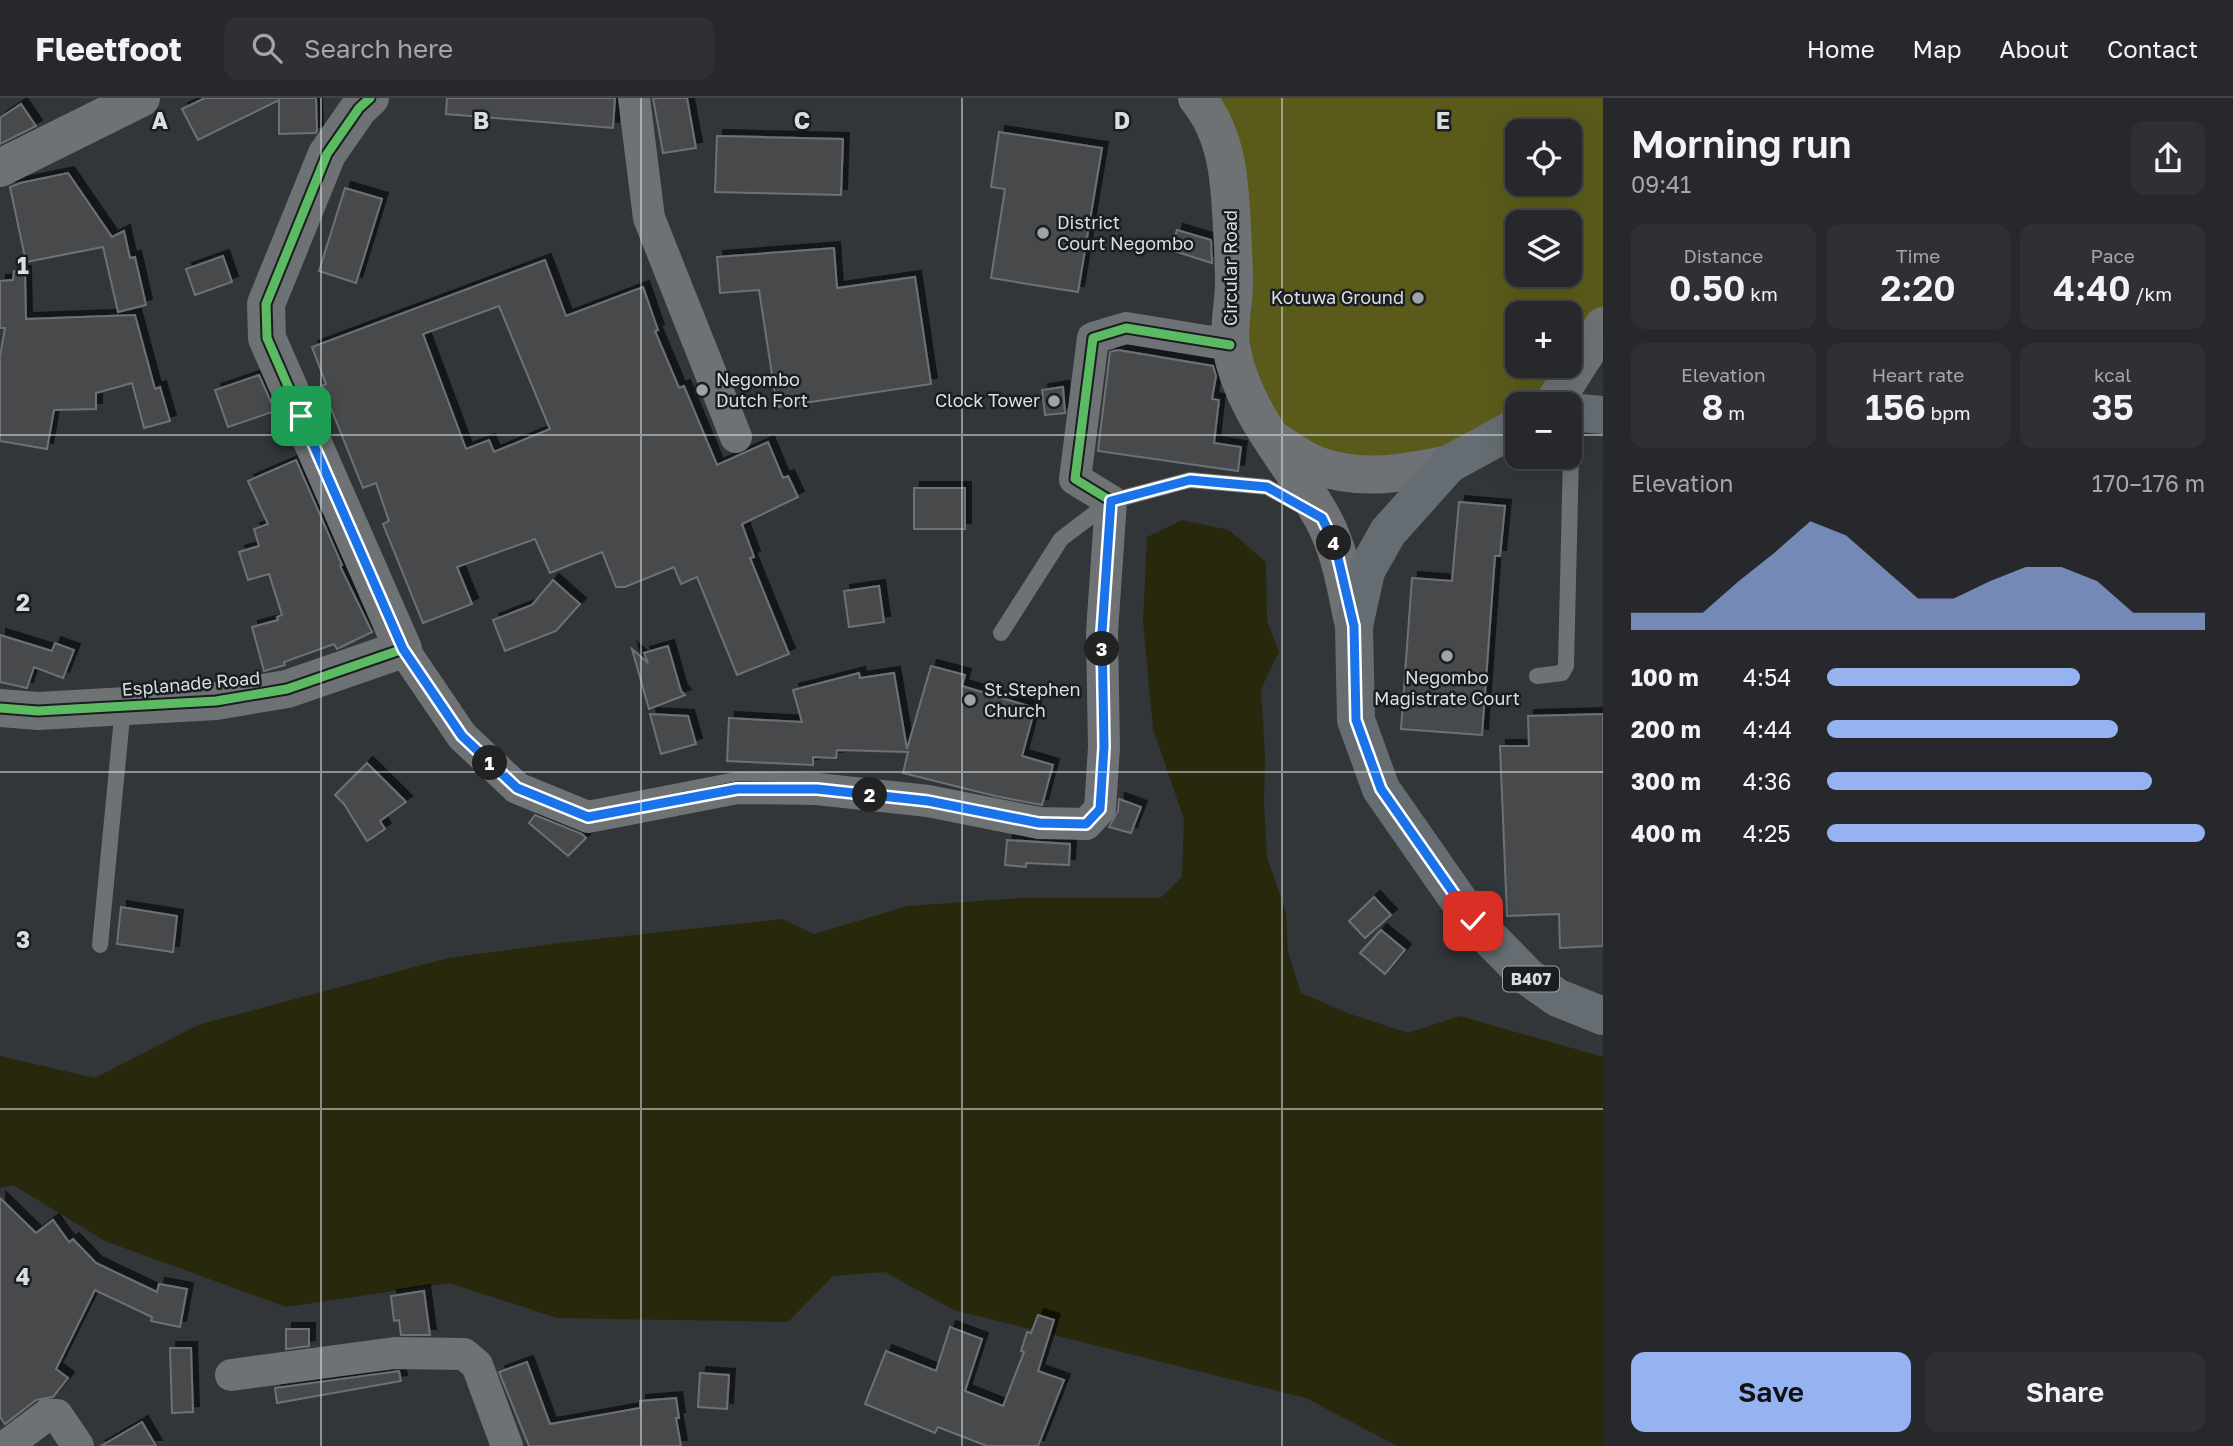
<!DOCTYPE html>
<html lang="en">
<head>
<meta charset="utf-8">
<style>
  :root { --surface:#26282b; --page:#2e3033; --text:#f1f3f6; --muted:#a4a6a9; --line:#424447; --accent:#95b2f1 }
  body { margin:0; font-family:"Golos Text",sans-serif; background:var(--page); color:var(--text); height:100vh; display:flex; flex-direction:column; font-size:26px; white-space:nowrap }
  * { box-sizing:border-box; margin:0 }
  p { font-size:23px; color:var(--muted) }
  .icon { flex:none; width:38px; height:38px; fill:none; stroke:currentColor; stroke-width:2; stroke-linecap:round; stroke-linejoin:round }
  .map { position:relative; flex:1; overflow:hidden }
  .side { display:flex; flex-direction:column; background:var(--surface); width:630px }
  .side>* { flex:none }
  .controls { position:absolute; left:1505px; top:21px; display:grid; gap:14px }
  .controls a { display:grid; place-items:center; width:77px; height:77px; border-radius:14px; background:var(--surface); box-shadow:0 7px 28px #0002,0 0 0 2px var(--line); font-size:35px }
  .pin { position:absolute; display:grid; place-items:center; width:60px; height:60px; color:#fff; margin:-30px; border-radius:14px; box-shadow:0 4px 10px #0006 }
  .km { position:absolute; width:35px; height:35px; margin:-18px; border-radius:50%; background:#222; color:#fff; font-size:19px; line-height:35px; text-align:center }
  .round { display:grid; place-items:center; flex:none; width:74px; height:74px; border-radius:14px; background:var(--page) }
  .head { display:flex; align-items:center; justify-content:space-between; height:119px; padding:0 28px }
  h1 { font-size:38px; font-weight:600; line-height:52px }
  .figures { display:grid; grid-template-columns:repeat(3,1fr); gap:10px; height:119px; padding:7px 28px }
  .figures div { display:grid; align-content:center; border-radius:14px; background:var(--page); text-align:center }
  .figures b { font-size:35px; font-weight:600 }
  .figures small { font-size:19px; font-weight:400 }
  .figures p { font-size:19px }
  .chart { height:196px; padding:14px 28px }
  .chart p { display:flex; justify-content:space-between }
  .chart svg { width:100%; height:126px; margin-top:7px; fill:var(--accent); opacity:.7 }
  .cta { display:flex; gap:14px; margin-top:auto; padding:14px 28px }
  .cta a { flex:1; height:80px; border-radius:14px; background:var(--accent); color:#111; font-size:28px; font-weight:600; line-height:80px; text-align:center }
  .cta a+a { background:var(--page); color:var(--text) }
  ul { padding:0 28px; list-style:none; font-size:23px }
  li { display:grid; grid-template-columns:112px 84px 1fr; align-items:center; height:52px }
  li i { height:18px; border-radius:9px; background:var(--accent) }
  header { display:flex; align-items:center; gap:42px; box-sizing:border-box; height:98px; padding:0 35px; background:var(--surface); border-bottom:2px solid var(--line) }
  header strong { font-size:33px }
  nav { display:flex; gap:38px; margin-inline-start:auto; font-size:24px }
  .search { width:490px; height:63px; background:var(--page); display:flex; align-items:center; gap:18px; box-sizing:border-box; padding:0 24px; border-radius:14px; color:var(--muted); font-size:26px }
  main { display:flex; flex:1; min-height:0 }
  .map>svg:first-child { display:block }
  .green { fill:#5a5b1a; fill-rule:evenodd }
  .water { fill:#28290c }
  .building { fill:#464a4c; stroke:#6d7174; stroke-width:2; fill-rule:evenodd; filter:url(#shadow) }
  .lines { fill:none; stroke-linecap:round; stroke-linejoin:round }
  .service { stroke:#6e7274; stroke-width:16 }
  .minor { stroke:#6e7274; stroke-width:32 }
  .tertiary { stroke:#6e7274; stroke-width:38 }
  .primary { stroke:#666d72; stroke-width:38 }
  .cycleway-casing { stroke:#1a1e20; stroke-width:13 }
  .cycleway { stroke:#5cba63; stroke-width:9 }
  .route-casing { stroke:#fff; stroke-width:14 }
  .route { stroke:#1a73e8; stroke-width:9 }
  .grid { fill:none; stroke:#d9dee1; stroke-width:2; stroke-opacity:0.55 }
  .poi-dot { fill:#9fa3a6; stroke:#1a1e20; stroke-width:2.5 }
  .labels { text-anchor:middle; stroke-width:5; stroke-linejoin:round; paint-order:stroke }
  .shield { fill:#1a1e20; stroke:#a0a4a7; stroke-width:2 }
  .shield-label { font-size:16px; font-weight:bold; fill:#d9dee1 }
  .poi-label { font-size:18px; fill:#d9dee1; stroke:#1a1e20; text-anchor:start }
  .street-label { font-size:18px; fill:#d9dee1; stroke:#1a1e20 }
  .grid-label { font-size:23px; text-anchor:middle; font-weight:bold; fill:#d9dee1; stroke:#1a1e20; stroke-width:5; stroke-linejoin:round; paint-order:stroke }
</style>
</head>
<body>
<header>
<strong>Fleetfoot</strong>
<div class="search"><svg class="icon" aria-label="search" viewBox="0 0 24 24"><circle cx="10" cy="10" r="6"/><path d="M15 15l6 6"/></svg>Search here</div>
<nav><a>Home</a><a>Map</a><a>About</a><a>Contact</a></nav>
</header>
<main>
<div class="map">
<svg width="1603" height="1348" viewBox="0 0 1603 1348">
  <defs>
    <filter id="shadow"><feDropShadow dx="6" dy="-6" stdDeviation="0" flood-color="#0009"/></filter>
  </defs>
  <rect width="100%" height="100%" fill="#323639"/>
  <!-- green -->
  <path class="green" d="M1197,0H1603V228L1553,306H1517V330L1403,376L1269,340L1234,184ZM1517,33H1570V86H1517ZM1517,124H1570V177H1517ZM1517,215H1570V268H1517Z"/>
  <!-- water -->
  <polygon class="water" points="1182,422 1229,432 1266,464 1267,523 1279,554 1261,591 1265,655 1264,705 1267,759 1286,814 1288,854 1301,895 1350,916 1408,935 1460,918 1603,959 1603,1348 1397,1348 1306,1300 954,1212 885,1174 833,1178 788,1224 557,1220 449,1185 286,1209 105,1143 13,1087 0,1090 0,958 95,980 198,927 448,860 560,845 782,821 814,836 908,808 1022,800 1160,800 1182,779 1184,721 1153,631 1143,523 1147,439"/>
  <!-- building -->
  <g class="building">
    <polygon points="205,0 316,0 317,33 315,35 279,36 279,2 198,42 182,11"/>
    <polygon points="447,0 615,0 613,30 446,16"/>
    <polygon points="653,0 687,0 696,50 663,55"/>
    <polygon points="21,6 36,28 0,46 0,20"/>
    <polygon points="999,34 1102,50 1078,194 991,180 1005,91 991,89"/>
    <polygon points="717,38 843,41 841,97 715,94"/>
    <polygon points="68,75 112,139 124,133 130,160 135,159 146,207 118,214 103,149 26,164 10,89 20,85"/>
    <polygon points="345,90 382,101 356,185 319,173"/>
    <polygon points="1177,132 1211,142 1212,165 1171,152"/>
    <polygon points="834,150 837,190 915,179 931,286 777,309 759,192 720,195 717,159"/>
    <polygon points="223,158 232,184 195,197 186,171"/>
    <path d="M545,162L566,218L643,189L658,232L655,233L679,290L684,288L717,367L768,344L783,380L788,378L798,399L742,426L754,459L750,460L789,556L737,577L697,479L681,486L674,469L625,489H616L602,454L550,475L535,441L457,469L472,506L423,525L383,426L389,423L376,385L363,390L322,288L326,286L312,249ZM499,208L550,331L494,354L489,342L466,351L423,236Z"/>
    <polygon points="14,173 25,174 26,221 135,217 155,291 160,289 170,323 144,330 132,285 96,295 96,311 54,312 47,351 0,343 0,258 5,230 0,230 0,183 13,182"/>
    <polygon points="1118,252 1213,268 1216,278 1212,301 1219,302 1214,345 1241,349 1238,373 1098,353 1110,254"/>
    <polygon points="259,277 275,313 228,329 215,292"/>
    <polygon points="1063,289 1065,315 1045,317 1042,292"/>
    <polygon points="296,362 342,467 340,468 372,534 339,550 337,551 334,546 284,564 285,567 264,573 252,529 278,522 277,519 282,517 269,476 248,482 239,454 259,448 254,431 268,426 248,383"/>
    <rect x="914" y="390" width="51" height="41"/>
    <polygon points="1459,404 1505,408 1500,458 1495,458 1482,637 1401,631 1412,480 1452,483"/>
    <polygon points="553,482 580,506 556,533 505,553 493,522 532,507"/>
    <polygon points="879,488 884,524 849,529 844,493"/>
    <polygon points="0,537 52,553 55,545 74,552 63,580 34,569 27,590 0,584"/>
    <polygon points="668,548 681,593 685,597 649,611 632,551 648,565 644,555"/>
    <polygon points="931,568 965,577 962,588 1035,610 1022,658 1053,667 1042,707 995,698 903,675 908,654 837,652 836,660 813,659 813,667 727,663 729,620 802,624 793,592 859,575 860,580 894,575 907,651"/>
    <polygon points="650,616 688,618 696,646 661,656"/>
    <polygon points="1603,616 1603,848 1560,850 1559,816 1507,818 1500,648 1529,648 1528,618"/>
    <polygon points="367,665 406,704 380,723 385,731 367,743 344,706 335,697"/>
    <polygon points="1119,701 1141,709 1131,735 1109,729 1118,713"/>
    <polygon points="535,717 582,736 586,740 568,758 529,725"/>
    <polygon points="1007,742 1070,746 1069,767 1026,765 1026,769 1005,767"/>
    <polygon points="1374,799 1391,817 1365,840 1349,823"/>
    <polygon points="121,809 177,818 173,854 117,846"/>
    <polygon points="1381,832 1405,852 1385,876 1360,855"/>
    <polygon points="0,1100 36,1135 53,1122 69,1144 73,1141 96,1165 157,1194 159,1186 187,1191 180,1229 151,1223 152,1219 95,1192 56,1271 68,1280 53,1299 36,1302 5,1326 0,1319"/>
    <polygon points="424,1193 430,1237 401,1237 399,1222 394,1223 391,1198"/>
    <polygon points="1038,1217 1054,1222 1038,1273 1064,1282 1038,1348 987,1348 938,1329 935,1335 865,1306 886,1253 936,1273 950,1229 982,1241 965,1293 1003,1308 1024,1254 1021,1253 1027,1234 1031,1235"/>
    <polygon points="286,1231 309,1231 309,1248 286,1251"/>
    <polygon points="170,1250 191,1250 193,1314 172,1315"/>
    <polygon points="527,1264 550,1326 640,1310 640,1303 676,1300 679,1320 676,1320 681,1348 529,1348 499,1274"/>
    <polygon points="399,1273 401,1283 277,1305 275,1290"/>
    <polygon points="700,1275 729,1277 727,1311 698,1309"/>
    <polygon points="142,1324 156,1348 101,1348"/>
  </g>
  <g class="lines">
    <!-- service -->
    <g class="service">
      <polyline points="1001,535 1061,441 1111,403 1190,382 1267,389 1307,411"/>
      <polyline points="1537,578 1562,575 1566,568 1572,314"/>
      <polyline points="100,847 123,609"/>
    </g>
    <!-- minor -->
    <g class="minor">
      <polyline points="634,0 649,120 736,339"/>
      <polyline points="403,551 462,638 517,690 588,719 737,690 817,691 928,703 1039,725 1086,726 1100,711 1104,649 1102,534 1111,403 1075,381 1093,240 1126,230 1230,247"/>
      <polyline points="231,1277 395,1255 464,1256 477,1267 507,1348"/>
      <polyline points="6,1348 47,1317 57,1317 78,1348"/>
    </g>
    <!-- tertiary -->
    <g class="tertiary">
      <path d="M1197,0C1228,37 1230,86 1232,131C1233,149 1234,167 1234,185C1234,205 1228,228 1231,248C1242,315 1292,364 1323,421C1341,454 1346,492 1354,528"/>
      <polyline points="0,70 141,0"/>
      <polyline points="1553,306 1603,228"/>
      <path d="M1274,342C1287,350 1301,361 1316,367C1360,384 1405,375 1449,366"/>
      <polyline points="0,610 38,613 216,603 287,591 403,551 267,240 266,206 327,56 359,10 370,0"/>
    </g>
    <!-- primary -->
    <g class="primary">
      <polyline points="1570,314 1603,317"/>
      <polyline points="1517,329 1449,366 1388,434 1366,473 1354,528 1356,622 1381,691 1473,823 1528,879 1558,900 1603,918"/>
    </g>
    <defs>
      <g id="cycleway">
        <polyline points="370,0 359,10 327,56 266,206 267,240 403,551 462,638 517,690 588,719 737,690 817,691 928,703 1039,725 1086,726 1100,711 1104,649 1102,534 1111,403 1075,381 1093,240 1126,230 1230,247"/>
        <polyline points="0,610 38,613 216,603 287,591 403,551"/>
      </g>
    </defs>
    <!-- cycleway casing -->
    <use href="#cycleway" class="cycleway-casing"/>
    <!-- cycleway -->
    <use href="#cycleway" class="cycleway"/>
  </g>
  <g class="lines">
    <defs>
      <polyline id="route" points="301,318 403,551 462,638 517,690 588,719 737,691 817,691 928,703 1039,725 1086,726 1100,711 1104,649 1102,534 1111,403 1190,382 1267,389 1322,420 1335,447 1354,528 1356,622 1381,691 1473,823"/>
    </defs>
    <!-- route casing -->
    <use href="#route" class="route-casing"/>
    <!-- route -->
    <use href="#route" class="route"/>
  </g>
  <!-- grid -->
  <path class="grid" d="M321,0V1348M641,0V1348M962,0V1348M1282,0V1348M0,337H1517M1570,337H1603M0,674H1603M0,1011H1603"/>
  <!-- markers -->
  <g class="poi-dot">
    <circle cx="1043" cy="135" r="7"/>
    <circle cx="1418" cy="200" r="7"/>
    <circle cx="702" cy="292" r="7"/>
    <circle cx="1054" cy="303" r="7"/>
    <circle cx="1447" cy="558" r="7"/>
    <circle cx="970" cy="602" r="7"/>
  </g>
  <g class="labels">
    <!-- shield labels -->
    <rect class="shield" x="1503" y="868.5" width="56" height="25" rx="5"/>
    <g class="shield-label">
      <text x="1531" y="887">B407</text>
    </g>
    <!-- poi labels -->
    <g class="poi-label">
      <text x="1057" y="131">District<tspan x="1057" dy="21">Court Negombo</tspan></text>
      <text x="1404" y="206" text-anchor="end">Kotuwa Ground</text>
      <text x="716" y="288">Negombo<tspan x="716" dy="21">Dutch Fort</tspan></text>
      <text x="1040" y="309" text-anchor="end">Clock Tower</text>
      <text x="1447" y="586" text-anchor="middle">Negombo<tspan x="1447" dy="21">Magistrate Court</tspan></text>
      <text x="984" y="598">St.Stephen<tspan x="984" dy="21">Church</tspan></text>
    </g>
    <!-- street labels -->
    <g class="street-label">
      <text transform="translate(1231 170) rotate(-90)" y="6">Circular Road</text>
      <text transform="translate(191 586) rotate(-5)" y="6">Esplanade Road</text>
    </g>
  </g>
  <g class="grid-label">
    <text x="160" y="31">A</text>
    <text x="481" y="31">B</text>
    <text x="802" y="31">C</text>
    <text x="1122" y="31">D</text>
    <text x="1443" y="31">E</text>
    <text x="23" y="176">1</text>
    <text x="23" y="513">2</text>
    <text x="23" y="850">3</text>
    <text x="23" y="1187">4</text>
  </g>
</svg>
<div class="controls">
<a><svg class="icon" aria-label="locate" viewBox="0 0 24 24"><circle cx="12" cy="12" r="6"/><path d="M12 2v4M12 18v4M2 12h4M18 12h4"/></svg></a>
<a><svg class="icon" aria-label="layers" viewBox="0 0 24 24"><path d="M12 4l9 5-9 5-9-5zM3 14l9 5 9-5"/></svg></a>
<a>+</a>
<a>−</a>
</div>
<div class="pin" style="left:301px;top:318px;background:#1e9e55"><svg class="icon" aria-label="arrive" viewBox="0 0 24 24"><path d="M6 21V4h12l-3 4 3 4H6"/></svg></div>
<div class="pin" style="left:1473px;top:823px;background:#d93025"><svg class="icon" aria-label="check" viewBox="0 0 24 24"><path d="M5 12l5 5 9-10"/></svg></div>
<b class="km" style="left:490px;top:665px">1</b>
<b class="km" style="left:870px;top:697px">2</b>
<b class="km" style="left:1102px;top:551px">3</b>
<b class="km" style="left:1334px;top:445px">4</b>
</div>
<section class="side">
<div class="head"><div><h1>Morning run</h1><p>09:41</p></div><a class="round"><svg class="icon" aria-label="share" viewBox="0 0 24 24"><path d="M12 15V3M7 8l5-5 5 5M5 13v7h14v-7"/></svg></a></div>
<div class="figures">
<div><p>Distance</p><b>0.50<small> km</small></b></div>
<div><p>Time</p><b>2:20</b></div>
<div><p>Pace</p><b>4:40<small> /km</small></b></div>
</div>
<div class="figures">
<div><p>Elevation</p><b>8<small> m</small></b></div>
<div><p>Heart rate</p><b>156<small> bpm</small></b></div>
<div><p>kcal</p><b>35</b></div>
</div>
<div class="chart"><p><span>Elevation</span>170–176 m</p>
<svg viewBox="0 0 160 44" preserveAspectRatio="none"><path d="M0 44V38L10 38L20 38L30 27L40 17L50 6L60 11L70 22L80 33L90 33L100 27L110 22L120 22L130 27L140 38L150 38L160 38V44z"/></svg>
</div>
<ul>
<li><b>100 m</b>4:54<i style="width:67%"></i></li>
<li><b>200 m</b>4:44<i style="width:77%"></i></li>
<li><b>300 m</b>4:36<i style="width:86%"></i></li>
<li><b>400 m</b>4:25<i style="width:100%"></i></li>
</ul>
<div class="cta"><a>Save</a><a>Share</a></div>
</section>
</main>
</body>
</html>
